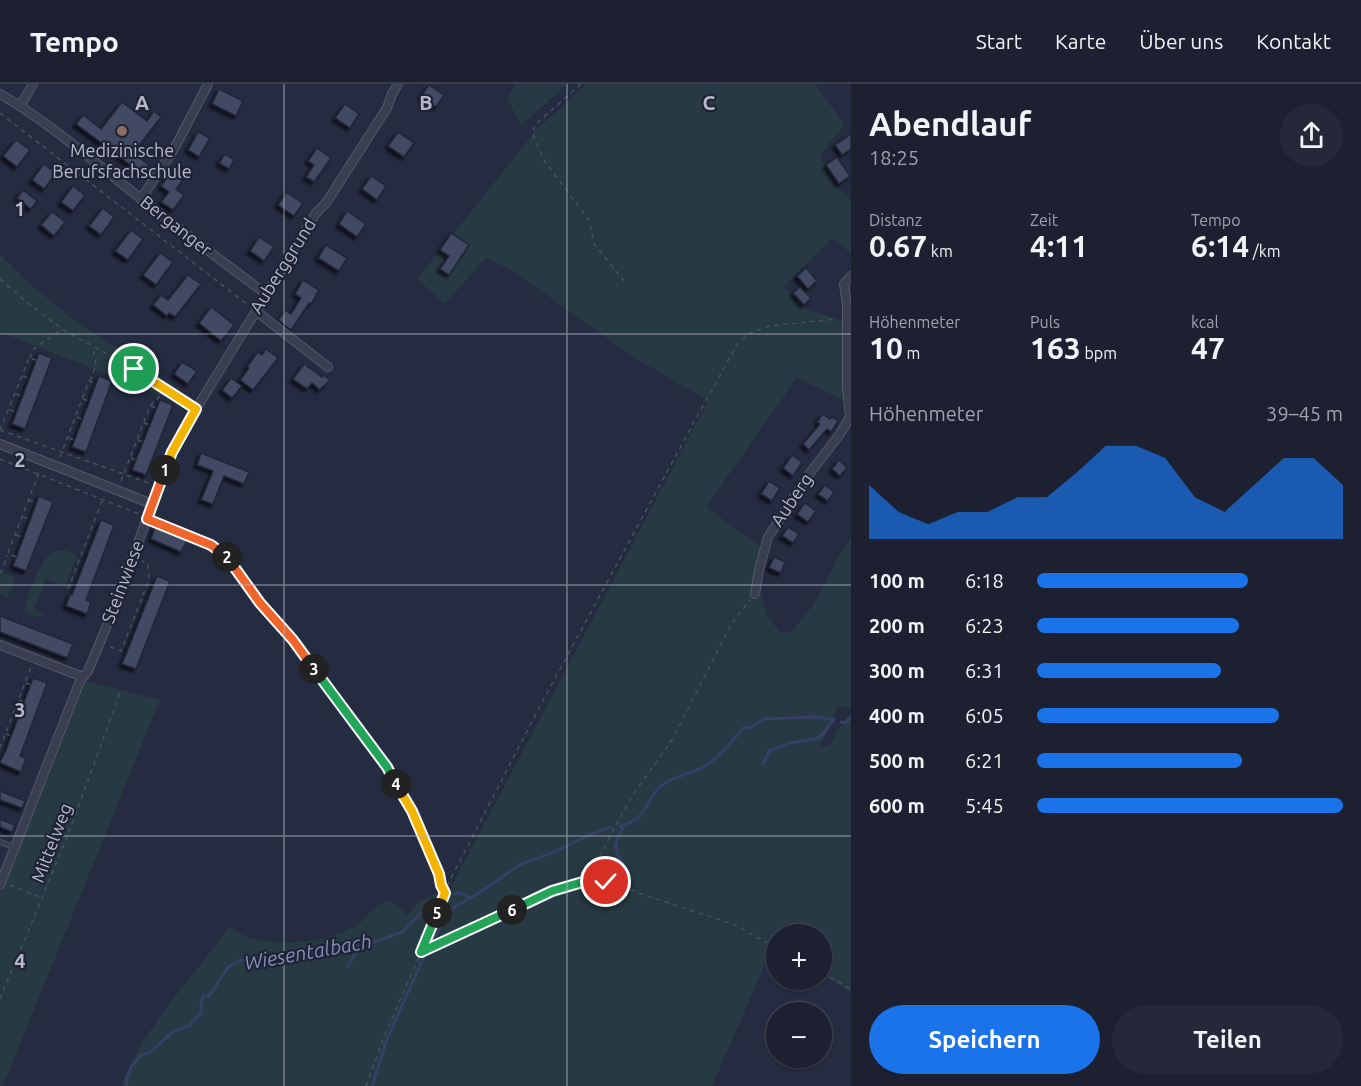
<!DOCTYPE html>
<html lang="de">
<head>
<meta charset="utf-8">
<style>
  :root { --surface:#1c2031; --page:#252839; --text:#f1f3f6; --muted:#a0a3ab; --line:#3a3e4d; --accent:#1a73e8 }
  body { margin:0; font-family:Ubuntu,sans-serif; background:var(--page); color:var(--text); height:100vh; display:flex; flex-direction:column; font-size:22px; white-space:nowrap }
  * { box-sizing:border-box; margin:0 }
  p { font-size:20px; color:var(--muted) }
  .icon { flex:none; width:33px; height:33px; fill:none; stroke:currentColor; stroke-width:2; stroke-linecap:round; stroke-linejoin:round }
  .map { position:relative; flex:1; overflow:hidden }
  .details { display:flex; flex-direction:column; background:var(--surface); width:510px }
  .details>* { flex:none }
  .fabs { position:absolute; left:766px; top:840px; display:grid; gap:12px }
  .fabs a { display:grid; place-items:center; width:66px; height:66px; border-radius:50%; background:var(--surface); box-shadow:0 2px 4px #0004,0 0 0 2px var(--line); font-size:30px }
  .pin { position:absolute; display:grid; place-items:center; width:51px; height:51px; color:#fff; margin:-26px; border:3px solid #fff; border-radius:50%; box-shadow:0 2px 6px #0007 }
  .km { position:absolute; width:30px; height:30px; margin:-15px; border-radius:50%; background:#222; color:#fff; font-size:16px; line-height:30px; text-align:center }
  .round { display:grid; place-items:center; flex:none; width:63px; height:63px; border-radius:32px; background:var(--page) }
  .head { display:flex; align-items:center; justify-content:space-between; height:102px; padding:0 18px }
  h1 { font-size:33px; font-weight:700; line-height:45px }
  .metrics { display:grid; grid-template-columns:repeat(3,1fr); gap:9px; height:102px; padding:6px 18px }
  .metrics div { display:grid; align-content:center }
  .metrics b { font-size:30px; font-weight:700 }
  .metrics small { font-size:16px; font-weight:400 }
  .metrics p { font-size:16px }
  .chart { height:168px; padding:12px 18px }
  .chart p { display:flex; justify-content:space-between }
  .chart svg { width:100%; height:108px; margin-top:6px; fill:var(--accent); opacity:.7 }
  .primary-button { display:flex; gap:12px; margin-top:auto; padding:12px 18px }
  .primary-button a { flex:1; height:69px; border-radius:36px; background:var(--accent); color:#fff; font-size:24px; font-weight:700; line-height:69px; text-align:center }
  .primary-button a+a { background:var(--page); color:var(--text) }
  ul { padding:0 18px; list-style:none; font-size:20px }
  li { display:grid; grid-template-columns:96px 72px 1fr; align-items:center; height:45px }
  li i { height:15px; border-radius:8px; background:var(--accent) }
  header { display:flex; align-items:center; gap:36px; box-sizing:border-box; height:84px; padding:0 30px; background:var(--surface); border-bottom:2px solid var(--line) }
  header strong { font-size:28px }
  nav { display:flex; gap:33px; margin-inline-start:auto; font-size:21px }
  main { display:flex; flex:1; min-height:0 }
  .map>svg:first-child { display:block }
  .green { fill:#273942 }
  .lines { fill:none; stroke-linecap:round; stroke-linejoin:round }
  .stream { stroke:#364067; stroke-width:3 }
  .building { fill:#434a63; stroke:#202538; stroke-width:1.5; filter:url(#shadow) }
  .service-casing { stroke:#54596b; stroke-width:6 }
  .minor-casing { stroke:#54596b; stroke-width:10 }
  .path { stroke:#42555c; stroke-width:1.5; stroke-dasharray:4.5 4.5; stroke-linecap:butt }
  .service { stroke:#393e51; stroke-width:4.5 }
  .minor { stroke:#393e51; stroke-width:8 }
  .split-1-casing { stroke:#fff; stroke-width:12 }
  .split-2-casing { stroke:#fff; stroke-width:12 }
  .split-3-casing { stroke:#fff; stroke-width:12 }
  .split-4-casing { stroke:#fff; stroke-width:12 }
  .split-5-casing { stroke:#fff; stroke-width:12 }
  .split-6-casing { stroke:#fff; stroke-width:12 }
  .split-7-casing { stroke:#fff; stroke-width:12 }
  .split-1 { stroke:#f5b400; stroke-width:8 }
  .split-2 { stroke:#f0652b; stroke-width:8 }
  .split-3 { stroke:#f0652b; stroke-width:8 }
  .split-4 { stroke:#22a559; stroke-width:8 }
  .split-5 { stroke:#f5b400; stroke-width:8 }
  .split-6 { stroke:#22a559; stroke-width:8 }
  .split-7 { stroke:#22a559; stroke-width:8 }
  .grid { fill:none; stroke:#b6b9cb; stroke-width:1.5; stroke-opacity:0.55 }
  .education-dot { fill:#8d6e63; stroke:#1e2336; stroke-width:2 }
  .labels { text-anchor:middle; stroke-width:4.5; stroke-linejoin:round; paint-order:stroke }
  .poi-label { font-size:18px; fill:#b6b9cb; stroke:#1e2336 }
  .street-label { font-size:18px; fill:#b6b9cb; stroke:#1e2336 }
  .water-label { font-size:20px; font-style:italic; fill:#848fb8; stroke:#1e2336 }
  .grid-label { font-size:20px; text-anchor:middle; font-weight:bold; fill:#b6b9cb; stroke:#1e2336; stroke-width:4.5; stroke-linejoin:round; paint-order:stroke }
</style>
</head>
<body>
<header>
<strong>Tempo</strong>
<nav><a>Start</a><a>Karte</a><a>Über uns</a><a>Kontakt</a></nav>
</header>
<main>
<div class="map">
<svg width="851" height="1002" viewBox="0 0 851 1002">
  <defs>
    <filter id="shadow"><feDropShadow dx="-3" dy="3" stdDeviation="1.5" flood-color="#0009"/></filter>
  </defs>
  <rect width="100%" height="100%" fill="#252b41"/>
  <!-- green -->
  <g class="green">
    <polygon points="515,0 567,0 521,42 507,14"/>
    <path d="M587,0H709L711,2L714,0H815L845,41L836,51L820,72L835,101L851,116V170L833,154L784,202L806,225L844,237L845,317L797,294L706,423L761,463L753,505L762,512L767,531L780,549L792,547L814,520L842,466L851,454V624L838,622L827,650L818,664L831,660C833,653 845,634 851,629V909L822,890V850H777V865H772L712,1002H122L123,996L142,958L170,919L230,842C235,846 240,850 245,852C278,864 327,859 357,841C365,836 369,827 377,822C380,819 385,818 389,816L398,821L407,831L418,818L439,808V814L421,860L436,845L453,799L708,317L632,272L513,187L486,174L445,220L417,195L536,46Z"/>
    <polygon points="0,171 29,199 73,235 192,314 187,326 168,314 0,248"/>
    <path d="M65,466L77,472L65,502L46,495L34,526L45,530L43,533L29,531L24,526C29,510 39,474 55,467C56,467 64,466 65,466Z"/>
    <polygon points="0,487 16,494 8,513 0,510"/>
    <polygon points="85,597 160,616 3,1002 0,1002 0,810"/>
  </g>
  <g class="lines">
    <!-- stream -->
    <g class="stream">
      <polyline points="841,638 845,639 851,634"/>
      <polyline points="763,680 769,667 790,659 815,655 823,650 834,635"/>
      <path d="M620,742C649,735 643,718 661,702C673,692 690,690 703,683C716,676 734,656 743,644L752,643L764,635L813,633L834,635"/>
      <path d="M622,778C611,763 616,757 624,742"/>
      <polyline points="455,810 460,809 471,814"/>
      <polyline points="428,864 439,846 448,827 485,805 519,781 552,769 589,751 611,743"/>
      <polyline points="347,883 361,862"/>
      <polyline points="127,1002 126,997 131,983 141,971 150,968 174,947 189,942 202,928 201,919 204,911 209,912 228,883 241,876 259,873 267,877 282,871 302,872 334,866 363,862 402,848 431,820 437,822"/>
      <polyline points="372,1002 387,955 424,873"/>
    </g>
  </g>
  <!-- building -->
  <g class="building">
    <polygon points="429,1 444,11 436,23 421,12"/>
    <polygon points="219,5 243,17 236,32 212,20"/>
    <polygon points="122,18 147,37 154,27 161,33 133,69 149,81 142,90 113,68 112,71 102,64 104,61 76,40 83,31 101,45"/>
    <polygon points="345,20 359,30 350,44 335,34"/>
    <polygon points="198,48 210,54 199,73 188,66"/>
    <polygon points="398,48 414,59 404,73 388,62"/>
    <polygon points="851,50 851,65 842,71 835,61"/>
    <polygon points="16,56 30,66 17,83 3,72"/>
    <polygon points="317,64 331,74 314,98 306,93 314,81 308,77"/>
    <polygon points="225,70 234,76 229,85 219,79"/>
    <polygon points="837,73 850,92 839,100 826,81"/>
    <polygon points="44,80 56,89 44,105 32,96"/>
    <polygon points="171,88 182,97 176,105 184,111 173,126 161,118 169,108 161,102"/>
    <polygon points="371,92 386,102 377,116 362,105"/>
    <polygon points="73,102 85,111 73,127 61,118"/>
    <polygon points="23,106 37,117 31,125 17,114"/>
    <polygon points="286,108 303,119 294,132 278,121"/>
    <polygon points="103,124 114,133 101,151 89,142"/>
    <polygon points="347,127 366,140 357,153 339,140"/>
    <polygon points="52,128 65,138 54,152 41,141"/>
    <polygon points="131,146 143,155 128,176 115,167"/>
    <polygon points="451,149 469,161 449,191 440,185 449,172 440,166"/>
    <polygon points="259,153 274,163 264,177 250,167"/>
    <polygon points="326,161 347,174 339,187 318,174"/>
    <polygon points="160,169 173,178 156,201 143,191"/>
    <polygon points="806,184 817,197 808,205 797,192"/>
    <polygon points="188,191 201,200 175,233 169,229 167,232 153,221 161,211 168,216"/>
    <polygon points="303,196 319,206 311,220 309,219 291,246 278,236 286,226 291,230 301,214 295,210"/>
    <polygon points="800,203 811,214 804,221 793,209"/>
    <polygon points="211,223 234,241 221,257 199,239"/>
    <polygon points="266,265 278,274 253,306 240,296 249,284 247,283 258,268 262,271"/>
    <polygon points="39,269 52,274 25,345 12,340"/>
    <polygon points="182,278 197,287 188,300 174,290"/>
    <polygon points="304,280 322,293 324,291 330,296 324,302 323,302 320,306 312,299 307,305 293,295"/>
    <polygon points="99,292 112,297 86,368 72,363"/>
    <polygon points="231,294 242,302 232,314 222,306"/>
    <polygon points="160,316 173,321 146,391 132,386"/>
    <polygon points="823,330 830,335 832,333 838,337 831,348 827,345 809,366 803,360 820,340 817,338"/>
    <polygon points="201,369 249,388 244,400 224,392 213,420 201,416 213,387 197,381"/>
    <polygon points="792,371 802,378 793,392 783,384"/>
    <polygon points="839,376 847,384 840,392 832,385"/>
    <polygon points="769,397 780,404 772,417 761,410"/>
    <polygon points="825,401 834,408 828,417 818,410"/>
    <polygon points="39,412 53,418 26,487 13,482"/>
    <polygon points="805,419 816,427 808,438 797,430"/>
    <polygon points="101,436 114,441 86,516 91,518 87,530 66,522 70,510 72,511"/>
    <polygon points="155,443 187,456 181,468 151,455"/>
    <polygon points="788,443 799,450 793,459 782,452"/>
    <polygon points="774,473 785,478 781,489 769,484"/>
    <polygon points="157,492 170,497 136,585 122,580"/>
    <polygon points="0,532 73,560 67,574 0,548"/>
    <polygon points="33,594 47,599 20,672 26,674 21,688 0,679 0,678 6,666"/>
    <polygon points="0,707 25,717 22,724 0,716"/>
    <polygon points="0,735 15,741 12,748 0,743"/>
  </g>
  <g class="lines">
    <defs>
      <g id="service">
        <polyline points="147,435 211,461 225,470"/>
        <polyline points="0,758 15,763"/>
      </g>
      <g id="minor">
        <path d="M0,10C47,37 88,73 130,106C175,142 220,176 266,210"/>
        <polyline points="20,22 33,0"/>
        <polyline points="141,115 174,65 208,0"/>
        <polyline points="256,227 328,283"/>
        <polyline points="850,332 847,304 847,221 844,200 851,192"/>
        <polyline points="0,360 152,420"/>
        <polyline points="755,510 759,486 768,453 810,389 840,350 851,331"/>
        <polyline points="0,561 83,593"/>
        <polyline points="0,801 80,597 88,587 106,544 172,368 196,325 316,129 326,119 387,24 392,10 398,0"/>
      </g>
    </defs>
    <!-- service casing -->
    <use href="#service" class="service-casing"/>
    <!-- minor casing -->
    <use href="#minor" class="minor-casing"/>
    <!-- path -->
    <g class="path">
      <polyline points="581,0 536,40 532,49 545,78 589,136 594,160 624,197"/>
      <polyline points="0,29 248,221"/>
      <polyline points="106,74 112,67"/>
      <polyline points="0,195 29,220 62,245 134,285 188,320"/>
      <polyline points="30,274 32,266 61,246"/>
      <polyline points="23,292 29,294"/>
      <polyline points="90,297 96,281 93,264"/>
      <polyline points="16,310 22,312"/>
      <polyline points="83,315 89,317"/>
      <polyline points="151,322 156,324"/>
      <polyline points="10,326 16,328"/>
      <polyline points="77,333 82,335"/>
      <polyline points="144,339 150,341"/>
      <polyline points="0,346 149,399"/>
      <polyline points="0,346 29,274 36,276"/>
      <polyline points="69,354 74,356"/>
      <polyline points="138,356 143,358"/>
      <polyline points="60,373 89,297 96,300"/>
      <polyline points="131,374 136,376"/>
      <polyline points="0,375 139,430"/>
      <polyline points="121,397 150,322 166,306"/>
      <polyline points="29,416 37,419"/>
      <polyline points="23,433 30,436"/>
      <polyline points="16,451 23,454"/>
      <polyline points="16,473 8,469 40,386"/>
      <polyline points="230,477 260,519 293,556 387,683 412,727 439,790 441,801 444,808"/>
      <polyline points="0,489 3,485 7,471"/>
      <polyline points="68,505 104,412"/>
      <polyline points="110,563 121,567 149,496 148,480 142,477"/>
      <polyline points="26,599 31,601"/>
      <polyline points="19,616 24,618"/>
      <polyline points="13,633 18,635"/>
      <polyline points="6,650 11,652"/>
      <polyline points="0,664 31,583"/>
      <polyline points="606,797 599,788 598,775 630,715 672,656 732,539 750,516"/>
      <polyline points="10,801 42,814"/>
      <polyline points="422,868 552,807 586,797 606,798 626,803 641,810 733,840 777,864"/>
      <polyline points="822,889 851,905"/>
      <polyline points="0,915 66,756 120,609"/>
      <polyline points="366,1002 384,953 421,868 446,804 540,622 700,327 738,259 750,249 769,242 837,235"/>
    </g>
    <!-- service -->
    <use href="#service" class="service"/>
    <!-- minor -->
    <use href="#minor" class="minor"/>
  </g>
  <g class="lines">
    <defs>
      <polyline id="split-1" points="134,285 196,325 172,368 165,386"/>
      <polyline id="split-2" points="165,386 147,435 211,461 227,473"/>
      <polyline id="split-3" points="227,473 260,519 293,556 314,585"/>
      <polyline id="split-4" points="314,585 387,683 396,700"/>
      <polyline id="split-5" points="396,700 412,727 439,790 441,801 445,809 437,829"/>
      <polyline id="split-6" points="437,829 421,868 512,826"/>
      <polyline id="split-7" points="512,826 552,807 586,797 606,798"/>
    </defs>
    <!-- split-1 casing -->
    <use href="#split-1" class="split-1-casing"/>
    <!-- split-2 casing -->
    <use href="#split-2" class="split-2-casing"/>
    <!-- split-3 casing -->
    <use href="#split-3" class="split-3-casing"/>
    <!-- split-4 casing -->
    <use href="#split-4" class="split-4-casing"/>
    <!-- split-5 casing -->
    <use href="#split-5" class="split-5-casing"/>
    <!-- split-6 casing -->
    <use href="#split-6" class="split-6-casing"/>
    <!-- split-7 casing -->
    <use href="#split-7" class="split-7-casing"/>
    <!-- split-1 -->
    <use href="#split-1" class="split-1"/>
    <!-- split-2 -->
    <use href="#split-2" class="split-2"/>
    <!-- split-3 -->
    <use href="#split-3" class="split-3"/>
    <!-- split-4 -->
    <use href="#split-4" class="split-4"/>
    <!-- split-5 -->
    <use href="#split-5" class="split-5"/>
    <!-- split-6 -->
    <use href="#split-6" class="split-6"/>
    <!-- split-7 -->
    <use href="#split-7" class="split-7"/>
  </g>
  <!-- grid -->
  <path class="grid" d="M284,0V1002M567,0V1002M0,250H851M0,501H851M0,752H851"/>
  <!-- markers -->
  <circle class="education-dot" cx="122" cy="47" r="6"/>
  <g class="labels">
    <!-- poi labels -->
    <g class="poi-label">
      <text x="122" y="73">Medizinische<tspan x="122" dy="21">Berufsfachschule</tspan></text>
    </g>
    <!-- street labels -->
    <g class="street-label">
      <text transform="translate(176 142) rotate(38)" y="6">Berganger</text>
      <text transform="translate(283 182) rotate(-58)" y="6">Auberggrund</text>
      <text transform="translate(792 416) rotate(-56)" y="6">Auberg</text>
      <text transform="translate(123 498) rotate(-69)" y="6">Steinwiese</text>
      <text transform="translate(52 759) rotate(-69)" y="6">Mittelweg</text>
    </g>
    <!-- water labels -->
    <g class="water-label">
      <text transform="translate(308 868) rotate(-10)" y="7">Wiesentalbach</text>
    </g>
  </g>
  <g class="grid-label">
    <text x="142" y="26">A</text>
    <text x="426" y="26">B</text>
    <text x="709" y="26">C</text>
    <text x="20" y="132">1</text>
    <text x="20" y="383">2</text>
    <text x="20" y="633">3</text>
    <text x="20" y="884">4</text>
  </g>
</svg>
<div class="fabs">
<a>+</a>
<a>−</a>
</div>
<div class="pin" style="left:134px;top:285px;background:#1e9e55"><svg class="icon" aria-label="arrive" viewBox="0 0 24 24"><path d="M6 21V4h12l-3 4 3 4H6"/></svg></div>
<div class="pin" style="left:606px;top:798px;background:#d93025"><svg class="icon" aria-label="check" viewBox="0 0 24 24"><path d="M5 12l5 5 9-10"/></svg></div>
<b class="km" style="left:165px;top:386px">1</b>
<b class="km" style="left:227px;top:473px">2</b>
<b class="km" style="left:314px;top:585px">3</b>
<b class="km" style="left:396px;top:700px">4</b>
<b class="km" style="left:437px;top:829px">5</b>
<b class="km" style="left:512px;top:826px">6</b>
</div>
<section class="details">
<div class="head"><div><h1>Abendlauf</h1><p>18:25</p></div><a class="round"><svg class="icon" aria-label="share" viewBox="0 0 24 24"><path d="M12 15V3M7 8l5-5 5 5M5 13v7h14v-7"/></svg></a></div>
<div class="metrics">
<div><p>Distanz</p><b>0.67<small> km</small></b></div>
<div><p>Zeit</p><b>4:11</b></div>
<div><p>Tempo</p><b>6:14<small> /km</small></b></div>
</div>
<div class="metrics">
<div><p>Höhenmeter</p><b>10<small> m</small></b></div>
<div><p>Puls</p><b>163<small> bpm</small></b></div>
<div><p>kcal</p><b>47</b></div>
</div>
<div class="chart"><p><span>Höhenmeter</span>39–45 m</p>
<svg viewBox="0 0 160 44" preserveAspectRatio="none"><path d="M0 44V22L10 33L20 38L30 33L40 33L50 27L60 27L70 17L80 6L90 6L100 11L110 27L120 33L130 22L140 11L150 11L160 22V44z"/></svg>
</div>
<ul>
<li><b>100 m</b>6:18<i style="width:69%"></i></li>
<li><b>200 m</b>6:23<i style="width:66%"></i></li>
<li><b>300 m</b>6:31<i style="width:60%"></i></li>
<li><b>400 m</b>6:05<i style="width:79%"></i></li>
<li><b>500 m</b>6:21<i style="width:67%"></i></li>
<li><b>600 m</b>5:45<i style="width:100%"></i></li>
</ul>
<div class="primary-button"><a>Speichern</a><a>Teilen</a></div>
</section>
</main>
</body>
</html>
